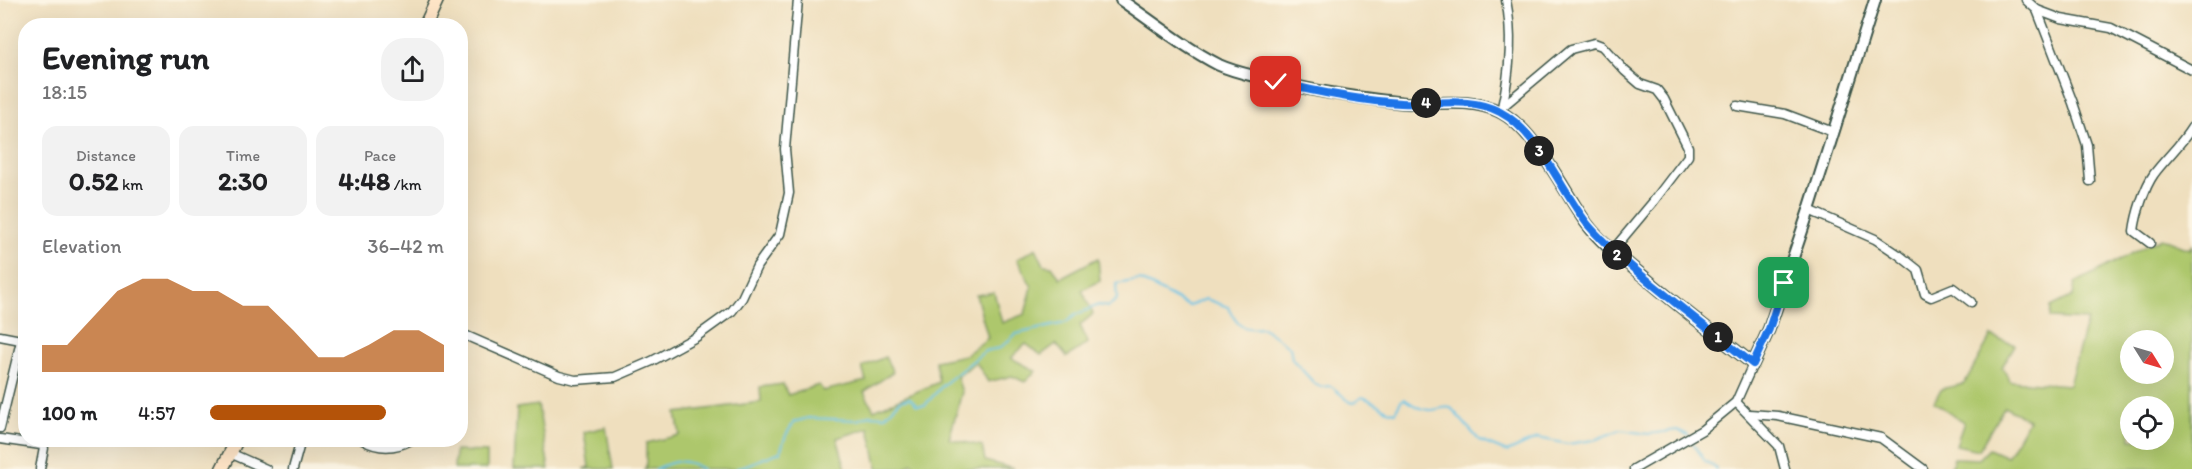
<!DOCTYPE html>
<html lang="en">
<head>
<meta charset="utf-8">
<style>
  :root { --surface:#fff; --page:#f2f2f2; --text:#202124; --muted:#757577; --accent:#b45309 }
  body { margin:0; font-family:Itim,sans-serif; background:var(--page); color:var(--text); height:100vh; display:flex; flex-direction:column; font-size:22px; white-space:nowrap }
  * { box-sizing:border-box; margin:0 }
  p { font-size:20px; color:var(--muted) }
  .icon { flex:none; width:33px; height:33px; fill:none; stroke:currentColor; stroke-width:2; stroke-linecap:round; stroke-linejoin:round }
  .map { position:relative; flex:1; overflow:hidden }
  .sheet { position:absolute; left:18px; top:18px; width:450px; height:429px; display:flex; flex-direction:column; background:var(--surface); border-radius:24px; box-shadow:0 6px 24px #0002 }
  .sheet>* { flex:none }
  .needle { width:39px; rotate:127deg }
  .tools { position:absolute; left:2120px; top:330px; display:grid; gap:12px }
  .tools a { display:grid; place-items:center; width:54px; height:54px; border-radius:50%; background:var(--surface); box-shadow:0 6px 24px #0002; font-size:30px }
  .pin { position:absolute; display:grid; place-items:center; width:51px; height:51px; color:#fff; margin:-26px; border-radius:12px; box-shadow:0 3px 9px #0006 }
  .km { position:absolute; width:30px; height:30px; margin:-15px; border-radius:50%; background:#222; color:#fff; font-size:16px; line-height:30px; text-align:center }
  .round { display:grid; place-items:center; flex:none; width:63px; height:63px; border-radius:24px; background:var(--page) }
  .headline { display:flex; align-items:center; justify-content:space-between; height:102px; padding:0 24px }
  h1 { font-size:33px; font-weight:700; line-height:45px }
  .stats { display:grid; grid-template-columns:repeat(3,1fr); gap:9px; height:102px; padding:6px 24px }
  .stats div { display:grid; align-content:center; border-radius:15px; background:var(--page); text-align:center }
  .stats b { font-size:26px; font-weight:700 }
  .stats small { font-size:16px; font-weight:400 }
  .stats p { font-size:16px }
  .chart { height:168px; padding:12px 24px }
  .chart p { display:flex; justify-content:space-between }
  .chart svg { width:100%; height:108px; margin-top:6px; fill:var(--accent); opacity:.7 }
  ul { padding:0 24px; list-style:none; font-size:20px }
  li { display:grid; grid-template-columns:96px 72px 1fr; align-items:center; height:45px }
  li i { height:15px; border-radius:8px; background:var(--accent) }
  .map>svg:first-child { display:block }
  .green { fill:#adc76c; stroke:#668250; stroke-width:1.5; fill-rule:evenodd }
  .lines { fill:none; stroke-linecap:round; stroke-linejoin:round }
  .stream { stroke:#67c2e5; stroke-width:2 }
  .minor-casing { stroke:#3e5549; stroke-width:11 }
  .tertiary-casing { stroke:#3e5549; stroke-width:14 }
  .secondary-casing { stroke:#3e5549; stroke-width:15 }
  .minor { stroke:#fff; stroke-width:8 }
  .tertiary { stroke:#fff; stroke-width:10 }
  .secondary { stroke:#fee4c6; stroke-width:12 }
  .route-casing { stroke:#fff; stroke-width:12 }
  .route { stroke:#1a73e8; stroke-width:8 }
</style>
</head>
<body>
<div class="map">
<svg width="2192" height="469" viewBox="0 0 2192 469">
  <rect width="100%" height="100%" fill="#fcf5e5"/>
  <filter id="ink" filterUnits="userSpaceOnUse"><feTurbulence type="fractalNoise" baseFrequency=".0167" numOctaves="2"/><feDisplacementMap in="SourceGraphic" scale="12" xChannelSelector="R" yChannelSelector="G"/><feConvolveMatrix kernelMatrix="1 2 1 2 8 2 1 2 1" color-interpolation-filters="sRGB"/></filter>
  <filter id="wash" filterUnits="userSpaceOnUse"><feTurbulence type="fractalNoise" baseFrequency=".008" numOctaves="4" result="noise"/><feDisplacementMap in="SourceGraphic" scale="24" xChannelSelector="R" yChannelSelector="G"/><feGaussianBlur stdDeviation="1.35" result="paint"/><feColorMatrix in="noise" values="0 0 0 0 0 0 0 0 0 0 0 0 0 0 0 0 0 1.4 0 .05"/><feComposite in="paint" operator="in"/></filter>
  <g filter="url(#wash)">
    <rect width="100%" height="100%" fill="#efdfbe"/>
    <!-- green -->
    <g class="green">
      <path d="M2161,238L2189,249L2192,245V469H1950L1954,458L1979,459L1989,449L2007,457L2029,420L2004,407L1979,450L1956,445L1964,422L1934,402L1941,389L1964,384L1991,336L2015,345L2002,367L2010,381L2069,385L2087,320L2050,318L2051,307L2073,296L2075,283ZM2130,340H2163V374H2130ZM2130,406H2163V440H2130Z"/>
      <polygon points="1036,248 1044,265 1052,266 1060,278 1098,258 1100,281 1082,290 1093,314 1080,325 1088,343 1067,357 1056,344 1041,355 1026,344 1011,358 1036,371 1025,382 1012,376 988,382 976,362 957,377 962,392 949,439 982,446 985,461 1014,469 917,469 912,463 904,469 878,469 869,428 837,438 846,469 644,469 646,467 646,443 680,435 676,413 761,402 760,387 783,384 788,395 819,385 823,391 866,381 862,367 885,357 893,372 864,392 874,410 939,382 935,361 965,355 988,338 976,295 994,292 1002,323 1025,314 1032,287 1017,259"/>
      <polygon points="538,405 549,469 514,469 517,408"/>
      <polygon points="606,427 613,469 583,469 589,467 584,432"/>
      <polygon points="455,451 487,452 487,469 454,469"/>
    </g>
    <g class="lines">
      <!-- stream -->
      <g class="stream">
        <polyline points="1693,443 1704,460 1717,469"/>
        <path d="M656,469C675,460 684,458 703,469"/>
        <path d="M736,469L780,452L786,435L794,422L808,418L857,420L870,415L885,416L901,400L910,398L917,405H925L943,385L985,351L1000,348L1016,334L1065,323L1077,314L1099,305L1108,307L1117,299L1116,284L1140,280L1189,306L1206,299L1228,307C1238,327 1241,330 1263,328L1290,347L1292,359L1315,384L1321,387L1331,386L1350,402L1354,403L1362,397C1374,400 1383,411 1395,412L1401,401L1404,399C1412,404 1422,411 1431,410C1439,410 1443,406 1451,408L1480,441L1507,452L1538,438L1568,444L1594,440L1620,430L1649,434L1677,430L1688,435"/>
      </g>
    </g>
  </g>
  <g filter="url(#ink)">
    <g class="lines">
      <defs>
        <g id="minor">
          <polyline points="2026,0 2037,10 2061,19 2111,28 2192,70"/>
          <polyline points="2037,10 2073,103 2087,145 2090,181"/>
          <polyline points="1737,106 1785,114 1833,132"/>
          <polyline points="1502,107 1571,49 1594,43 1602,46 1625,71 1640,84 1657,90 1664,99 1688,147 1688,156 1653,202 1612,251"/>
          <path d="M1502,107C1510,72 1513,35 1506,0"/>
          <polyline points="1809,210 1875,239 1899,255 1918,270 1925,294 1931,297 1953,288 1971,302"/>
          <path d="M2150,243L2134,231C2136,215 2144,188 2154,174C2166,158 2181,145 2192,127"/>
          <polyline points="460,333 559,376 575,380 615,377 652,361 696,337 732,311 742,298 757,266 780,234 789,193 785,149 798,0"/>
          <polyline points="0,336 26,341"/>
          <polyline points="1736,402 1779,446 1785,469"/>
          <polyline points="1749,414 1778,416 1881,438 1923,469"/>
          <polyline points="0,428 21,341"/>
          <polyline points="0,439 41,445 44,448 40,469"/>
          <path d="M363,440C378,449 395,449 411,440"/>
          <polyline points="230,453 266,469"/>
          <polyline points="293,469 301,440"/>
          <polyline points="1634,469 1702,430 1736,402 1753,364"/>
        </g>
        <path id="tertiary" d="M1121,0C1153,22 1184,47 1219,65C1234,72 1251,75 1266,79C1309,91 1352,97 1396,102C1430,107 1466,96 1498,111C1534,127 1564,192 1587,224C1602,244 1624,260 1643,276C1679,307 1716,335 1753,364L1769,329L1809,210L1875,0"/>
        <g id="secondary">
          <polyline points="425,26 437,0"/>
          <polyline points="222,469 237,440"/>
        </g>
      </defs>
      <!-- minor casing -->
      <use href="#minor" class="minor-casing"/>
      <!-- tertiary casing -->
      <use href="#tertiary" class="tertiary-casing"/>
      <!-- secondary casing -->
      <use href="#secondary" class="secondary-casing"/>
      <!-- minor -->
      <use href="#minor" class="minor"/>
      <!-- tertiary -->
      <use href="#tertiary" class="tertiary"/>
      <!-- secondary -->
      <use href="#secondary" class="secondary"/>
    </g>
  </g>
  <g class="lines" filter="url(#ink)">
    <defs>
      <path id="route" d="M1276,82C1317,92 1359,101 1401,103C1434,105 1470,96 1500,112C1539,132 1562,193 1589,226C1606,246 1626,262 1646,279C1681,308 1717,336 1753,364L1769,329L1784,283"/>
    </defs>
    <!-- route casing -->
    <use href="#route" class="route-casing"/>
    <!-- route -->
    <use href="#route" class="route"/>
  </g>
</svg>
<div class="tools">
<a><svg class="needle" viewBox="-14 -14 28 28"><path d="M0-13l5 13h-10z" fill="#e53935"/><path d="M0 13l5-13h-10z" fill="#757577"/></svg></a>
<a><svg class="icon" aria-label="locate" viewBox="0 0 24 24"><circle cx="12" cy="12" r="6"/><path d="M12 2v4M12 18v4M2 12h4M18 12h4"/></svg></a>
</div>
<div class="pin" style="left:1784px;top:283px;background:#1e9e55"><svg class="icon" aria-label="arrive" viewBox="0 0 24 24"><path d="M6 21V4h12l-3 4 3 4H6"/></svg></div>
<div class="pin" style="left:1276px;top:82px;background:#d93025"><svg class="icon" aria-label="check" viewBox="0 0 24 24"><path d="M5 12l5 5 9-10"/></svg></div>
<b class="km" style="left:1718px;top:337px">1</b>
<b class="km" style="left:1617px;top:255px">2</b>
<b class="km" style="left:1539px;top:151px">3</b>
<b class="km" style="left:1426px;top:103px">4</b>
<section class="sheet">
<div class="headline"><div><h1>Evening run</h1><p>18:15</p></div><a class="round"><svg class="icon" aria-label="share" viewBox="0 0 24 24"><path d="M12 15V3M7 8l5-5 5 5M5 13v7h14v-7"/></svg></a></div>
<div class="stats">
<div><p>Distance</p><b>0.52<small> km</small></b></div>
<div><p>Time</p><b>2:30</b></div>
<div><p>Pace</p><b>4:48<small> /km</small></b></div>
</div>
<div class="chart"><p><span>Elevation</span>36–42 m</p>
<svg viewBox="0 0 160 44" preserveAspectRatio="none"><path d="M0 44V33L10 33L20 22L30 11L40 6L50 6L60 11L70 11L80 17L90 17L100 27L110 38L120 38L130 33L140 27L150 27L160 33V44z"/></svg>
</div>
<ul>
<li><b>100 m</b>4:57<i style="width:75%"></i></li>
</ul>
</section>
</div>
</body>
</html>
